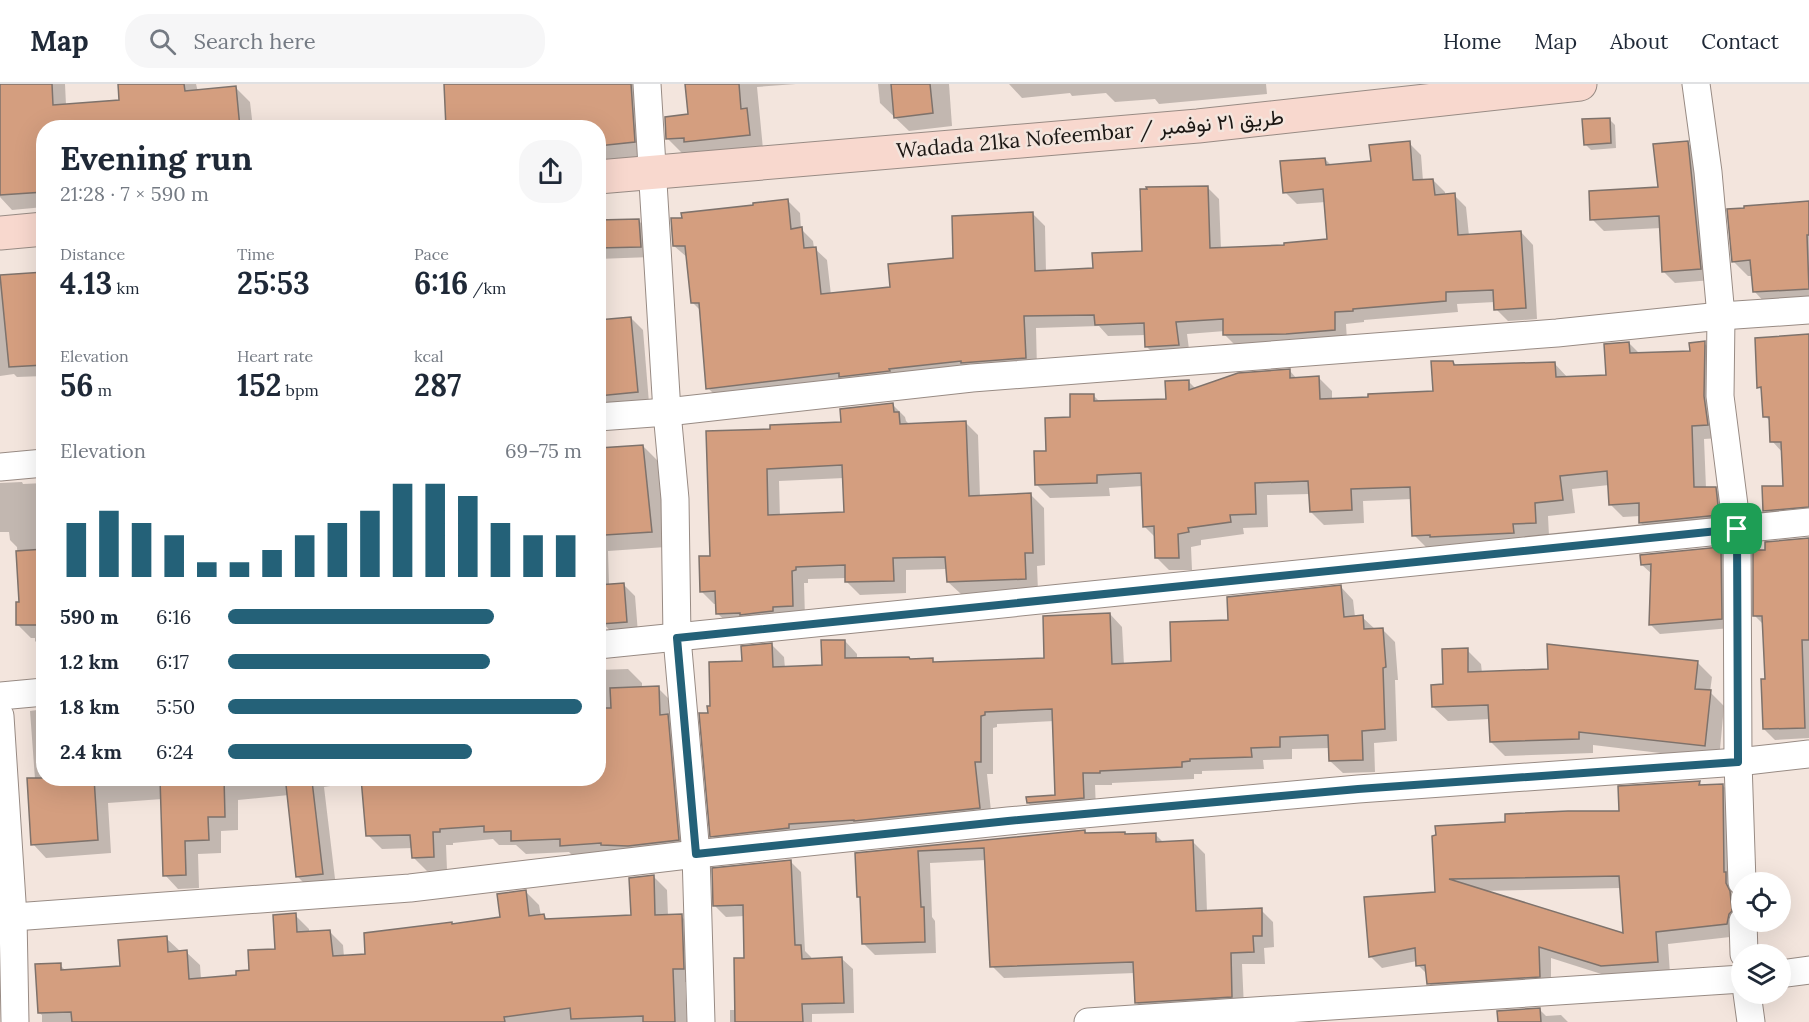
<!DOCTYPE html>
<html lang="en">
<head>
<meta charset="utf-8">
<style>
  :root { --surface:#fff; --page:#f6f6f7; --text:#1f2937; --muted:#747a83; --line:#e0e1e3; --accent:#246178 }
  body { margin:0; font-family:Lora,Vazirmatn,serif; background:var(--page); color:var(--text); height:100vh; display:flex; flex-direction:column; font-size:22px; white-space:nowrap }
  * { box-sizing:border-box; margin:0 }
  p { font-size:20px; color:var(--muted) }
  .icon { flex:none; width:33px; height:33px; fill:none; stroke:currentColor; stroke-width:2; stroke-linecap:round; stroke-linejoin:round }
  .map { position:relative; flex:1; overflow:hidden }
  .drawer { position:absolute; left:36px; top:36px; width:570px; height:666px; display:flex; flex-direction:column; background:var(--surface); border-radius:24px; box-shadow:0 6px 24px #0002 }
  .drawer>* { flex:none }
  .controls { position:absolute; left:1731px; top:788px; display:grid; gap:12px }
  .controls a { display:grid; place-items:center; width:60px; height:60px; border-radius:50%; background:var(--surface); box-shadow:0 6px 24px #0002; font-size:30px }
  .pin { position:absolute; display:grid; place-items:center; width:51px; height:51px; color:#fff; margin:-26px; border-radius:12px; box-shadow:0 3px 9px #0006 }
  .round { display:grid; place-items:center; flex:none; width:63px; height:63px; border-radius:24px; background:var(--page) }
  .overview { display:flex; align-items:center; justify-content:space-between; height:102px; padding:0 24px }
  h1 { font-size:33px; font-weight:700; line-height:45px }
  .stats { display:grid; grid-template-columns:repeat(3,1fr); gap:9px; height:102px; padding:6px 24px }
  .stats div { display:grid; align-content:center }
  .stats b { font-size:30px; font-weight:700 }
  .stats small { font-size:16px; font-weight:400 }
  .stats p { font-size:16px }
  .chart { height:168px; padding:12px 24px }
  .chart p { display:flex; justify-content:space-between }
  .chart svg { width:100%; height:108px; margin-top:6px; stroke:var(--accent); stroke-width:6 }
  ul { padding:0 24px; list-style:none; font-size:20px }
  li { display:grid; grid-template-columns:96px 72px 1fr; align-items:center; height:45px }
  li i { height:15px; border-radius:8px; background:var(--accent) }
  header { display:flex; align-items:center; gap:36px; box-sizing:border-box; height:84px; padding:0 30px; background:var(--surface); border-bottom:2px solid var(--line) }
  header strong { font-size:28px }
  nav { display:flex; gap:33px; margin-inline-start:auto; font-size:21px }
  .search { width:420px; height:54px; background:var(--page); display:flex; align-items:center; gap:15px; box-sizing:border-box; padding:0 21px; border-radius:24px; color:var(--muted); font-size:22px }
  .map>svg:first-child { display:block }
  .shadow { fill:#0003; fill-rule:evenodd }
  .building { fill:#d49e7f; stroke:#7e726b; stroke-width:1.5; fill-rule:evenodd }
  .lines { fill:none; stroke-linecap:round; stroke-linejoin:round }
  .street-casing { stroke:#988b84; stroke-width:29 }
  .secondary-casing { stroke:#988b84; stroke-width:35 }
  .street { stroke:#fff; stroke-width:27 }
  .secondary { stroke:#f8d8ce; stroke-width:33 }
  .route-casing { stroke:#fff; stroke-width:12 }
  .route { stroke:#246178; stroke-width:8 }
  .labels { text-anchor:middle; stroke-width:5; stroke-linejoin:round; paint-order:stroke }
  .street-label { font-size:21px; fill:#1b1714; stroke:#f3e5dd }
</style>
</head>
<body>
<header>
<strong>Map</strong>
<div class="search"><svg class="icon" aria-label="search" viewBox="0 0 24 24"><circle cx="10" cy="10" r="6"/><path d="M15 15l6 6"/></svg>Search here</div>
<nav><a>Home</a><a>Map</a><a>About</a><a>Contact</a></nav>
</header>
<div class="map">
<svg width="1809" height="938" viewBox="0 0 1809 938">
  <rect width="100%" height="100%" fill="#f3e5dd"/>
  <!-- shadow -->
  <g class="shadow">
    <polygon points="0,0 65,0 66,21 121,17 120,0 196,0 198,8 235,3 250,18 253,44 44,44 44,123 12,126 0,113"/>
    <polygon points="446,0 653,0 648,72 598,77 598,44"/>
    <polygon points="686,0 796,0 757,3 763,65 700,71 696,68 682,69 668,55 689,32"/>
    <polygon points="878,0 949,0 952,42 909,47 880,19"/>
    <polygon points="1009,0 1266,0 1267,10 1159,20 1155,15 1115,18 1106,9 1072,12 1070,9 1022,14"/>
    <polygon points="1609,35 1615,41 1616,64 1591,66 1585,60"/>
    <polygon points="1687,58 1699,70 1712,196 1675,199 1663,187 1661,144 1604,147 1592,135 1659,104"/>
    <polygon points="1409,59 1421,71 1423,97 1433,96 1445,108 1445,111 1454,111 1466,123 1469,152 1521,148 1533,161 1537,235 1508,237 1496,225 1495,218 1457,220 1458,228 1364,236 1364,238 1346,240 1347,257 1237,263 1225,251 1225,247 1187,250 1190,273 1158,274 1146,262 1146,251 1108,252 1099,242 1036,244 1037,286 720,316 708,304 701,227 693,219 688,174 674,162 788,117 800,129 801,145 813,157 814,164 827,176 831,211 891,205 955,175 1033,130 1045,142 1046,188 1094,186 1144,168 1207,103 1219,115 1221,165 1286,162 1329,156 1326,118 1297,120 1285,108 1325,75 1332,82 1373,78"/>
    <polygon points="1809,119 1809,221 1769,223 1754,207 1753,192 1748,192 1733,177"/>
    <polygon points="598,137 639,137 649,147 651,173 598,175"/>
    <polygon points="44,190 44,292 17,293 14,290 0,292 0,192"/>
    <polygon points="631,234 643,246 649,319 611,323 600,312"/>
    <polygon points="1809,252 1809,438 1779,440 1764,426 1785,404 1783,369 1772,357 1771,338 1765,332 1763,308 1759,303"/>
    <polygon points="1629,259 1640,270 1691,269 1704,259 1717,272 1720,354 1704,355 1706,404 1715,404 1728,417 1731,444 1654,452 1641,439 1640,432 1623,433 1610,420 1609,401 1572,405 1575,429 1548,432 1549,452 1526,453 1526,461 1427,464 1414,451 1412,415 1363,417 1364,439 1324,441 1311,428 1310,410 1267,411 1268,443 1243,444 1244,450 1201,456 1201,461 1191,463 1192,486 1169,486 1156,473 1155,453 1144,442 1143,402 1109,404 1110,412 1050,414 1037,401 1047,368 1072,335 1093,311 1101,319 1167,317 1188,297 1196,305 1290,287 1297,295 1319,294 1332,307 1332,316 1434,309 1453,278 1457,282 1554,279 1568,294 1607,292"/>
    <path d="M892,320L905,333L906,337L910,341L965,338L978,351L980,413L1031,411L1044,424L1045,481L1037,482L1038,507L961,510L948,498L947,485L906,486V509L860,511L847,498V494L808,495V499H804L805,534L731,542L718,530L717,520H714L701,507L712,473L772,346L842,340ZM844,394L845,430L780,433L779,397Z"/>
    <polygon points="643,362 658,377 666,463 608,467 609,501 623,500 635,512 638,549 614,551 603,539 602,536 598,536 598,392 602,392"/>
    <polygon points="22,398 23,400 44,399 44,566 35,557 35,554 31,554 18,541 20,520 17,463 10,456 9,448 0,448 0,399"/>
    <polygon points="1809,455 1809,654 1775,656 1764,645 1766,596 1764,541 1755,532 1766,467"/>
    <polygon points="1719,464 1729,474 1731,544 1660,550 1650,540 1652,490 1642,481"/>
    <polygon points="1341,503 1353,516 1355,533 1362,533 1376,546 1382,545 1395,558 1398,596 1395,596 1397,657 1374,659 1375,688 1343,689 1330,677 1330,664 1292,665 1292,675 1263,676 1264,685 1202,687 1202,690 1194,690 1194,695 1112,699 1112,701 1095,701 1096,726 1041,731 1028,719 1056,712 1054,637 997,640 997,643 993,644 993,690 987,690 992,736 724,765 712,752 709,630 743,579 772,561 784,573 785,584 824,582 845,557 857,570 857,576 932,576 936,579 1046,576 1110,530 1122,543 1124,581 1172,579 1230,538"/>
    <polygon points="1467,566 1481,580 1482,589 1698,579 1712,593 1710,608 1724,622 1719,676 1593,661 1593,669 1505,672 1491,658 1490,635 1448,637 1433,623 1444,602"/>
    <polygon points="628,585 642,599 642,605 658,604 672,618 692,769 575,774 569,768 526,770 516,761 499,761 493,755 453,759 453,761 446,761 447,786 427,787 414,774 413,764 382,765 368,751 363,697 324,703 336,803 311,806 297,792 289,711 238,716 238,746 221,747 221,769 198,770 199,804 178,805 165,791 162,715 108,719 111,769 46,774 33,760 35,695 30,627 44,625 44,694 598,694 598,586"/>
    <path d="M1699,698L1703,702L1722,701L1735,713L1738,813L1741,821L1742,837L1739,852L1668,860L1670,890L1614,894L1551,874V904L1441,912L1429,899L1428,891L1418,881L1417,877L1382,884L1370,872L1437,809L1434,753L1507,740L1621,728ZM1621,804L1625,852L1482,807Z"/>
    <polygon points="1085,747 1088,750 1124,749 1127,752 1155,750 1164,759 1193,758 1205,770 1207,828 1261,826 1273,838 1274,863 1264,864 1265,880 1242,880 1244,924 1148,930 1136,918 1135,889 1004,894 992,882 986,776 930,779 932,833 935,837 936,869 875,871 863,859 861,815 858,812 857,770"/>
    <polygon points="790,777 801,788 805,867 811,873 812,876 842,875 853,885 854,929 812,930 812,938 730,938 730,926 736,926 746,875 745,832 726,833 715,822"/>
    <polygon points="653,792 667,806 668,832 681,832 695,846 697,898 685,898 687,938 42,938 42,931 39,929 60,881 66,887 122,883 166,854 181,868 186,868 200,881 201,895 238,892 251,888 276,866 295,831 309,845 309,849 329,847 343,861 344,873 366,871 453,841 501,835 526,808 539,821 541,832 544,832 548,836 632,833"/>
    <polygon points="0,857 9,911 0,912"/>
    <polygon points="1540,926 1546,932 1561,931 1568,938 1499,938"/>
  </g>
  <!-- building -->
  <g class="building">
    <polygon points="0,0 52,0 53,21 119,16 118,0 184,0 185,7 236,2 240,44 44,44 44,108 0,111"/>
    <polygon points="444,0 631,0 635,58 598,62 598,44 446,44"/>
    <polygon points="685,0 739,0 741,25 747,24 750,51 684,58 684,54 666,55 665,33 688,30"/>
    <polygon points="891,0 930,0 933,29 894,34"/>
    <polygon points="1610,34 1611,59 1584,61 1582,35"/>
    <polygon points="1410,57 1413,96 1433,95 1435,111 1455,109 1458,151 1521,147 1526,224 1494,226 1493,206 1446,208 1446,217 1353,225 1353,227 1335,228 1335,246 1286,250 1223,251 1223,235 1176,238 1179,261 1145,263 1144,239 1095,241 1094,231 1024,232 1026,274 961,279 961,277 889,285 890,287 839,293 839,289 706,305 699,219 691,219 685,162 673,162 671,134 682,134 681,129 753,121 753,119 788,115 791,145 802,143 804,164 816,163 821,210 890,203 888,180 953,174 952,132 1033,128 1035,187 1093,184 1092,169 1142,167 1140,105 1147,105 1146,103 1208,102 1210,164 1284,161 1284,159 1327,155 1323,105 1283,109 1280,77 1325,74 1326,81 1371,77 1369,61"/>
    <polygon points="1688,57 1701,185 1662,188 1659,132 1590,136 1589,107 1658,103 1653,60"/>
    <polygon points="1809,117 1809,151 1807,151 1809,205 1753,208 1750,176 1732,178 1727,125 1744,124 1744,122"/>
    <polygon points="639,135 641,163 598,164 598,136"/>
    <polygon points="44,188 44,281 9,283 0,191"/>
    <polygon points="631,233 638,308 598,312 598,236"/>
    <polygon points="1809,250 1809,423 1763,427 1762,402 1783,402 1781,358 1770,358 1769,333 1763,333 1761,303 1757,304 1755,254"/>
    <polygon points="1705,257 1704,312 1708,341 1692,342 1694,403 1716,403 1719,431 1639,439 1639,419 1609,421 1607,387 1560,392 1563,416 1535,419 1536,439 1513,440 1514,449 1430,453 1430,451 1412,452 1410,403 1351,405 1352,426 1310,428 1308,397 1255,399 1256,430 1230,431 1231,438 1188,444 1189,448 1178,450 1179,474 1155,474 1154,442 1143,443 1141,389 1097,391 1097,399 1035,401 1034,367 1046,367 1045,334 1070,333 1070,310 1094,310 1094,317 1166,315 1165,297 1189,296 1189,306 1238,289 1290,285 1290,294 1319,292 1320,315 1368,313 1368,310 1433,307 1431,277 1453,277 1454,281 1555,278 1556,293 1606,291 1604,260 1629,258 1630,269 1690,267 1689,259"/>
    <path d="M893,319L894,328H899L900,340L966,337L969,412L1031,409L1033,469H1025L1026,495L947,498L945,473L893,474L894,497L845,498V481L796,483V486L792,487L793,522L773,523V527L740,531V529L716,530L715,507L700,508L699,472H710L706,347L770,345V341L841,338L840,325ZM842,381L844,428L768,431L767,385Z"/>
    <polygon points="643,361 652,448 605,451 599,364"/>
    <polygon points="1809,454 1809,556 1802,556 1805,644 1763,645 1761,595 1765,595 1762,532 1753,532 1753,466 1765,466 1765,458"/>
    <polygon points="1720,463 1720,467 1721,467 1722,535 1649,541 1651,480 1641,481 1640,471"/>
    <polygon points="44,465 44,541 16,541 16,518 19,518 16,467"/>
    <polygon points="624,499 627,538 601,540 598,501"/>
    <polygon points="1341,501 1344,533 1363,531 1364,545 1383,544 1386,583 1383,584 1385,645 1362,647 1363,676 1329,677 1328,651 1280,653 1280,663 1251,664 1252,673 1190,675 1190,677 1182,678 1182,683 1100,687 1100,689 1083,689 1084,714 1027,719 1026,713 1055,711 1052,625 985,628 985,631 981,632 981,678 975,678 980,724 854,737 854,736 789,740 789,744 710,753 699,629 708,629 707,622 710,622 709,578 742,577 741,562 772,559 773,583 822,581 821,556 845,556 845,574 909,573 910,575 933,574 933,578 1044,574 1043,532 1110,529 1112,580 1171,577 1170,538 1228,536 1227,513"/>
    <polygon points="1547,560 1698,577 1695,605 1711,606 1705,662 1579,648 1579,655 1490,658 1488,621 1432,623 1431,601 1443,600 1442,565 1468,564 1468,588 1548,585"/>
    <polygon points="659,602 660,631 668,630 679,756 628,762 601,761 601,759 560,762 560,755 511,757 511,747 484,748 484,742 440,745 440,748 433,748 434,773 412,774 410,751 366,752 361,694 598,694 598,624 611,624 610,604"/>
    <polygon points="27,694 94,694 98,756 31,761"/>
    <polygon points="160,694 224,694 225,733 208,733 209,756 185,757 186,791 163,792"/>
    <polygon points="312,697 323,790 296,793 286,701"/>
    <path d="M1700,697L1699,701L1723,700L1724,788H1726V799L1730,807L1732,827L1729,830L1727,840L1656,848L1658,878L1601,882L1539,863L1540,893L1427,900L1425,881L1416,882L1415,864L1369,873L1364,813L1435,808L1432,752L1436,751L1435,742L1505,738V730L1568,727H1619L1618,702ZM1619,792L1623,849L1449,795Z"/>
    <polygon points="1085,746 1085,749 1125,748 1125,750 1156,749 1156,758 1193,756 1196,827 1262,824 1262,852 1253,852 1254,868 1231,869 1232,913 1135,919 1133,878 990,883 984,764 918,767 921,823 924,823 925,858 862,860 860,813 857,813 855,769"/>
    <polygon points="791,776 795,861 801,861 802,875 842,873 844,919 802,920 803,938 735,938 734,874 744,874 743,821 713,822 712,784"/>
    <polygon points="654,791 655,831 682,830 684,885 673,885 675,938 643,938 643,932 571,935 570,924 504,933 505,938 72,938 71,928 38,929 35,880 61,879 61,886 120,882 118,856 167,852 168,868 187,866 189,895 236,891 236,887 249,886 248,866 275,865 273,831 296,829 297,848 330,846 333,872 365,870 364,849 452,838 452,840 500,833 497,810 526,806 529,832 544,830 545,835 631,831 629,794"/>
    <polygon points="1540,924 1541,938 1498,938 1497,927"/>
  </g>
  <g class="lines">
    <defs>
      <g id="street">
        <polyline points="647,0 667,328 675,415 677,554 696,770 701,938"/>
        <polyline points="1696,0 1708,88 1721,232 1720,312 1737,445 1738,678 1742,798"/>
        <polyline points="598,333 667,328 972,294 1557,249 1721,232 1809,226"/>
        <polyline points="0,383 44,379"/>
        <polyline points="598,561 1809,438"/>
        <polyline points="0,612 44,608"/>
        <polyline points="0,632 13,833 15,938"/>
        <polyline points="0,834 410,804 696,770 1008,737 1358,705 1738,678 1809,670"/>
        <polyline points="1743,837 1744,870"/>
        <polyline points="1780,890 1809,886"/>
        <polyline points="1747,909 1751,938"/>
        <polyline points="1088,938 1742,895"/>
      </g>
      <g id="secondary">
        <polyline points="598,93 1198,42 1580,0"/>
        <polyline points="0,149 44,145"/>
      </g>
    </defs>
    <!-- street casing -->
    <use href="#street" class="street-casing"/>
    <!-- secondary casing -->
    <use href="#secondary" class="secondary-casing"/>
    <!-- street -->
    <use href="#street" class="street"/>
    <!-- secondary -->
    <use href="#secondary" class="secondary"/>
  </g>
  <g class="lines">
    <defs>
      <polygon id="route" points="1737,445 1738,678 1358,705 1008,737 696,770 677,554"/>
    </defs>
    <!-- route casing -->
    <use href="#route" class="route-casing"/>
    <!-- route -->
    <use href="#route" class="route"/>
  </g>
  <g class="labels">
    <!-- street labels -->
    <g class="street-label">
      <text transform="translate(1090 50) rotate(-5)" y="7">Wadada 21ka Nofeembar / طريق ٢١ نوفمبر</text>
    </g>
  </g>
</svg>
<div class="controls">
<a><svg class="icon" aria-label="locate" viewBox="0 0 24 24"><circle cx="12" cy="12" r="6"/><path d="M12 2v4M12 18v4M2 12h4M18 12h4"/></svg></a>
<a><svg class="icon" aria-label="layers" viewBox="0 0 24 24"><path d="M12 4l9 5-9 5-9-5zM3 14l9 5 9-5"/></svg></a>
</div>
<div class="pin" style="left:1737px;top:445px;background:#1e9e55"><svg class="icon" aria-label="arrive" viewBox="0 0 24 24"><path d="M6 21V4h12l-3 4 3 4H6"/></svg></div>
<section class="drawer">
<div class="overview"><div><h1>Evening run</h1><p>21:28 · 7 × 590 m</p></div><a class="round"><svg class="icon" aria-label="share" viewBox="0 0 24 24"><path d="M12 15V3M7 8l5-5 5 5M5 13v7h14v-7"/></svg></a></div>
<div class="stats">
<div><p>Distance</p><b>4.13<small> km</small></b></div>
<div><p>Time</p><b>25:53</b></div>
<div><p>Pace</p><b>6:16<small> /km</small></b></div>
</div>
<div class="stats">
<div><p>Elevation</p><b>56<small> m</small></b></div>
<div><p>Heart rate</p><b>152<small> bpm</small></b></div>
<div><p>kcal</p><b>287</b></div>
</div>
<div class="chart"><p><span>Elevation</span>69–75 m</p>
<svg viewBox="0 0 160 44" preserveAspectRatio="none"><path d="M5 44V22M15 44V17M25 44V22M35 44V27M45 44V38M55 44V38M65 44V33M75 44V27M85 44V22M95 44V17M105 44V6M115 44V6M125 44V11M135 44V22M145 44V27M155 44V27"/></svg>
</div>
<ul>
<li><b>590 m</b>6:16<i style="width:75%"></i></li>
<li><b>1.2 km</b>6:17<i style="width:74%"></i></li>
<li><b>1.8 km</b>5:50<i style="width:100%"></i></li>
<li><b>2.4 km</b>6:24<i style="width:69%"></i></li>
</ul>
</section>
</div>
</body>
</html>
